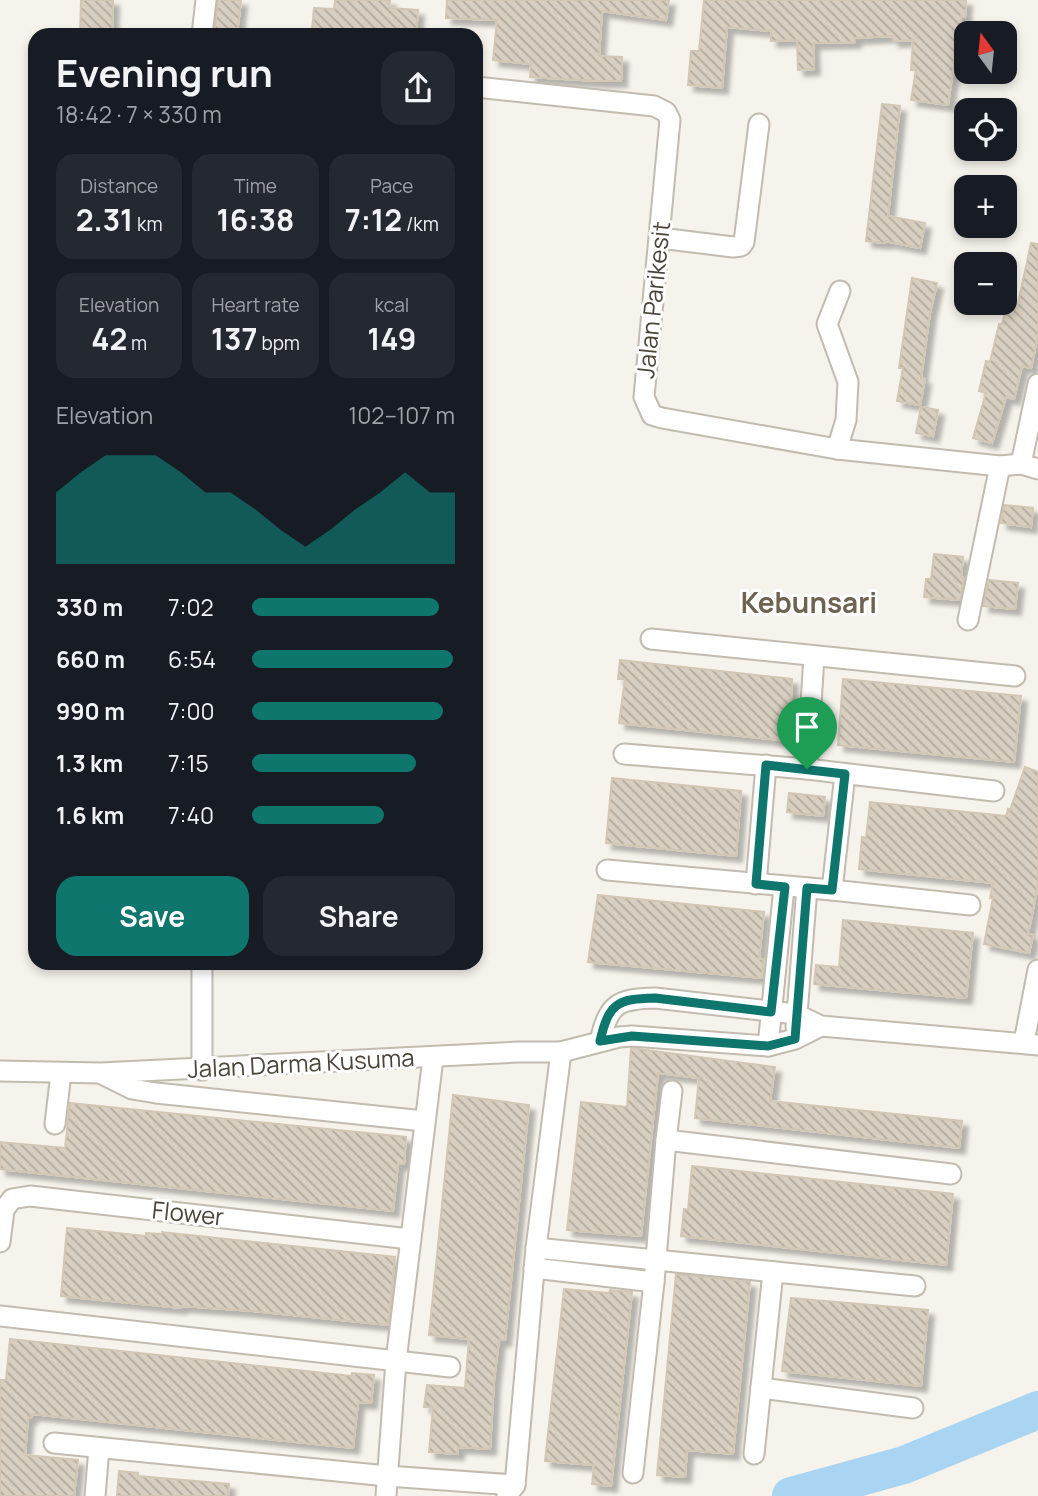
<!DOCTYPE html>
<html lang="en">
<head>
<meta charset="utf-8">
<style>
  :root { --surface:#171b24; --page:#242831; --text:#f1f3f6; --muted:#9ea1a6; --accent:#0f766e }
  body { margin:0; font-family:Manrope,sans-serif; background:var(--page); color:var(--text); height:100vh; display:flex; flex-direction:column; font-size:26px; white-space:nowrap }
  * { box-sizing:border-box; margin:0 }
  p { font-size:23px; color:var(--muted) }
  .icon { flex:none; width:38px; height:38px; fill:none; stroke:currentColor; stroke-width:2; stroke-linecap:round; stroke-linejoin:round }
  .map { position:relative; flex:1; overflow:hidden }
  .details { position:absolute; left:28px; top:28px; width:455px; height:942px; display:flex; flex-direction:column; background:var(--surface); border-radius:21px; box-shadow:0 4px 10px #0003 }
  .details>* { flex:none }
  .needle { width:46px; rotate:345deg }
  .controls { position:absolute; left:954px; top:21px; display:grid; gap:14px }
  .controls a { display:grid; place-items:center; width:63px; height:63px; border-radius:14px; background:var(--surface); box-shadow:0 4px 10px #0003; font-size:35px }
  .pin { position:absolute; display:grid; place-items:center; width:60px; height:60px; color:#fff; margin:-72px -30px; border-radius:50% 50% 50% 0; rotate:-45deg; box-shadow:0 0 7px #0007 }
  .pin .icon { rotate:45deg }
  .round { display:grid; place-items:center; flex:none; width:74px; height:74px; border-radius:21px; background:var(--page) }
  .overview { display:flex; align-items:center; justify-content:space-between; height:119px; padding:0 28px }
  h1 { font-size:38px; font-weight:700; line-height:52px }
  .stats { display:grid; grid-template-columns:repeat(3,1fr); gap:10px; height:119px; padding:7px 28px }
  .stats div { display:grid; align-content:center; border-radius:18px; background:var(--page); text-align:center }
  .stats b { font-size:30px; font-weight:700 }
  .stats small { font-size:19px; font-weight:400 }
  .stats p { font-size:19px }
  .chart { height:196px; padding:14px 28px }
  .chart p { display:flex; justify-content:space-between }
  .chart svg { width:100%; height:126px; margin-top:7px; fill:var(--accent); opacity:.7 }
  .cta { display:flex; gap:14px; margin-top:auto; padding:14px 28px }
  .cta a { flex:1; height:80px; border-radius:21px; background:var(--accent); color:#fff; font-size:28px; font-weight:700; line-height:80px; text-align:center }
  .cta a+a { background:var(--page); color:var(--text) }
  ul { padding:0 28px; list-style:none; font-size:23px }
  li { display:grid; grid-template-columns:112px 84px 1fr; align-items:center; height:52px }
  li i { height:18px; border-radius:9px; background:var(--accent) }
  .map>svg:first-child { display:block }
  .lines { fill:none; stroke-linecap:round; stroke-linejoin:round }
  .river { stroke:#a9d4f2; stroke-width:38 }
  .building { fill:url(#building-back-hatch); stroke:#d3c7b4; stroke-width:2; filter:url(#shadow) }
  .minor-casing { stroke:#c2bbae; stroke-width:23 }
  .minor { stroke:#fff; stroke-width:19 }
  .route-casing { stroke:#fff; stroke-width:14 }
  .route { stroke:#0f766e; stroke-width:9 }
  .labels { text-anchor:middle; stroke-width:6; stroke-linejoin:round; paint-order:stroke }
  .street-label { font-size:24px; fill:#4b4439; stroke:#fff }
  .quarter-label { font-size:28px; font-weight:bold; fill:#6e6250; stroke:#fff }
</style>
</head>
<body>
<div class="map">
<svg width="1038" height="1496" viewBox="0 0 1038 1496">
  <defs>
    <pattern id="building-back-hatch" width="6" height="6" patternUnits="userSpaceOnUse" patternTransform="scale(1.75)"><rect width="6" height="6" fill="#d8cfc1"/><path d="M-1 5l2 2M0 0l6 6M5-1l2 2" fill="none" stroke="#b1aa9e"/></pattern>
    <filter id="shadow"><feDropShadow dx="6" dy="6" stdDeviation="2" flood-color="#0004"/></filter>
  </defs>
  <rect width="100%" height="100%" fill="#f6f3ec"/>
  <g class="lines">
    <!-- river -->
    <polyline class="river" points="791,1496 904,1465 1038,1410"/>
  </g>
  <!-- building -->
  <g class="building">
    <polygon points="81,0 113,0 112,35 80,35"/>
    <polygon points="218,0 241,0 237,35 214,35"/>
    <polygon points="335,0 390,0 389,8 418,10 416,35 332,35 333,32 312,30 314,8 334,9"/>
    <polygon points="447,0 669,0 666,20 602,11 599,56 622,57 621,81 598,81 530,77 531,64 493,60 497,20 446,18"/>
    <polygon points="704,0 966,0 965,17 961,16 959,42 957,42 948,105 911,100 916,70 911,70 913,40 893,41 893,36 855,38 855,42 813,43 814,69 798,70 797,40 771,41 771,31 727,27 722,88 688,85 691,51 699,51"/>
    <polygon points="882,104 900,106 888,216 925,223 920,248 885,241 885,243 866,241"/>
    <polygon points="1031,243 1038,244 1038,335 1031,368 1022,366 1014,399 1006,397 992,443 973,438 986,393 979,391 986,361 990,362 999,324 1002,324 1007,306 1017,308"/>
    <polygon points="912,278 937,283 930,313 921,378 925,379 920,405 897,401 903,368 899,368"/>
    <polygon points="921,407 938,410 933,436 916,433"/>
    <polygon points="1004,505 1033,508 1031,527 1001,523"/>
    <polygon points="934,554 963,557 961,577 964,578 960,600 924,597 926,579 931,579"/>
    <polygon points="989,580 1018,583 1015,609 983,606"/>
    <polygon points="620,660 792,679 789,741 619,723 625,679 618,679"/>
    <polygon points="843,679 1021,696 1014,762 838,745"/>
    <polygon points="1025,767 1038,772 1038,885 1028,934 1033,935 1029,953 984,944 993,898 990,898 993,883 859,869 862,837 866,838 870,802 1006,816 1008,809 1010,810"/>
    <polygon points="612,778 741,791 736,856 606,843"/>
    <polygon points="789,793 825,797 823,816 787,812"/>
    <polygon points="598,895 764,912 759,959 764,959 762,978 588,962"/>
    <polygon points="843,920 973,933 966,998 814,984 816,965 839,967"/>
    <polygon points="631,1048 775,1067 770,1101 962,1121 959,1148 695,1118 699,1078 658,1073 641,1236 567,1230 581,1102 627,1107"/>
    <polygon points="453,1095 529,1105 505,1340 499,1340 494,1381 490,1449 458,1447 458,1454 429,1452 433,1407 424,1407 427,1385 465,1388 469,1339 429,1335"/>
    <polygon points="70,1103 406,1137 404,1164 398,1164 393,1211 0,1169 0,1142 65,1148"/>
    <polygon points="692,1166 953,1194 946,1265 681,1236 684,1209 688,1210"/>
    <polygon points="67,1228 146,1236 146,1233 162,1234 162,1232 395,1257 388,1325 253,1311 182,1306 181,1308 61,1296"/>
    <polygon points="676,1274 750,1282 733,1454 687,1450 685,1477 657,1475"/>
    <polygon points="564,1289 609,1293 610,1290 632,1292 611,1486 592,1484 594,1465 545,1461"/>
    <polygon points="791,1298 928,1310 921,1386 782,1371"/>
    <polygon points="10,1339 352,1376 352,1373 374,1375 371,1403 358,1402 353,1448 32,1414 31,1418 28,1418 25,1455 78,1460 74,1496 0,1496 0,1380 6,1380"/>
    <polygon points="119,1471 138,1473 138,1476 229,1484 228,1496 117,1496"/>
  </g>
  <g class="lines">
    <defs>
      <g id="minor">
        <polyline points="202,35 206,0"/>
        <polyline points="476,87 654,106 666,112 670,120 644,397 652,415 662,418 837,449 1000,466 1021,464 1038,469"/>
        <polyline points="660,238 733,247 741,246 744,242 759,124"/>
        <polyline points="837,449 846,420 848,382 827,324 840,291"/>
        <polyline points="1021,464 1038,384"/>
        <polyline points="968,620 1000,466"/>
        <polyline points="651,639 1015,676"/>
        <polyline points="624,754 807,769 994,791"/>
        <polyline points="807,769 814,656"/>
        <polyline points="607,870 832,890 970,905"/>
        <polyline points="756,884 766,765"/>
        <polyline points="832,890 845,774"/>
        <polyline points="202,962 202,1070"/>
        <polyline points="796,1027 807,888"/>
        <path d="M600,1041C609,1003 618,999 655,998L796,1014L821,1026L1038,1045"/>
        <polyline points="1024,1042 1038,970"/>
        <polyline points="768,1046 784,887"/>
        <polyline points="0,1071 101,1073 518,1052 561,1052 619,1037 632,1036 768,1046 795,1039 821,1026"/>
        <polyline points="102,1074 132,1089 156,1093 424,1121"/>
        <polyline points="55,1124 61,1073"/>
        <polyline points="666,1140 672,1091"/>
        <polyline points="0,1242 4,1210 12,1199 30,1196 410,1239"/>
        <polyline points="536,1248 915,1286"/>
        <polyline points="534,1268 654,1282"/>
        <polyline points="0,1316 450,1367"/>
        <polyline points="761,1388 913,1408"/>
        <polyline points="54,1443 387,1476 515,1485"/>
        <polyline points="754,1454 773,1272"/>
        <polyline points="633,1473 654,1282 666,1140 951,1174"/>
        <polyline points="507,1495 515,1485 536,1248 561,1052"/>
        <polyline points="95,1496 99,1448"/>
        <polyline points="386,1496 396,1361 433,1058"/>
      </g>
    </defs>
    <!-- minor casing -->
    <use href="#minor" class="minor-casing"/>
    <!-- minor -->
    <use href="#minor" class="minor"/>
  </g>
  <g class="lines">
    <defs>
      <path id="route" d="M766,765L845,774L832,890L807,888L795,1039L768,1046L632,1036L600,1041C609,1003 617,999 655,998L771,1012L785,887L756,884Z"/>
    </defs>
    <!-- route casing -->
    <use href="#route" class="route-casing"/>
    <!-- route -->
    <use href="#route" class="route"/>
  </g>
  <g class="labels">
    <!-- street labels -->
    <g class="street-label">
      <text transform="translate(654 300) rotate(-84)" y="8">Jalan Parikesit</text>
      <text transform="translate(301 1064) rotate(-3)" y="8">Jalan Darma Kusuma</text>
      <text transform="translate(188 1214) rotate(6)" y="8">Flower</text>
    </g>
    <!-- quarter labels -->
    <g class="quarter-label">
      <text x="809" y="613">Kebunsari</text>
    </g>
  </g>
</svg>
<div class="controls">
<a><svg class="needle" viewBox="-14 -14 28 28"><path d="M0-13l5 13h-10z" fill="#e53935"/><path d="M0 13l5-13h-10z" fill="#9ea1a6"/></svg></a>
<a><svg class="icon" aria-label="locate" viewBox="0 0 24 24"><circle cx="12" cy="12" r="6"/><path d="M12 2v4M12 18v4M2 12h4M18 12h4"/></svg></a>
<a>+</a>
<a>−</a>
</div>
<div class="pin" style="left:807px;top:769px;background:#1e9e55"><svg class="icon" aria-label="arrive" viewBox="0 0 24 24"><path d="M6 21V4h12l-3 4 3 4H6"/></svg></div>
<section class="details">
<div class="overview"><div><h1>Evening run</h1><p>18:42 · 7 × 330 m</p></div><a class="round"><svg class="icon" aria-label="share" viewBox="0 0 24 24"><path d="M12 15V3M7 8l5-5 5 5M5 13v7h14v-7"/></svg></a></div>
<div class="stats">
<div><p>Distance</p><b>2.31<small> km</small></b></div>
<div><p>Time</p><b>16:38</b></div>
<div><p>Pace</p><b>7:12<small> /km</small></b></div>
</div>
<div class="stats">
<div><p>Elevation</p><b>42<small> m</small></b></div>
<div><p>Heart rate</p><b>137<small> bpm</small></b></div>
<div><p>kcal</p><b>149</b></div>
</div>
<div class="chart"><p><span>Elevation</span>102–107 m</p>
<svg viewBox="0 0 160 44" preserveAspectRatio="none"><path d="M0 44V19L10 12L20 6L30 6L40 6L50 12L60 19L70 19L80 25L90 32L100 38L110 32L120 25L130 19L140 12L150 19L160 19V44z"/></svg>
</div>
<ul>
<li><b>330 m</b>7:02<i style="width:92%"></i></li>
<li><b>660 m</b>6:54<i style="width:99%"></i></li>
<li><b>990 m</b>7:00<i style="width:94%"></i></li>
<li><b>1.3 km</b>7:15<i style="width:81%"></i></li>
<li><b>1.6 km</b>7:40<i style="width:65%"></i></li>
</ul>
<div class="cta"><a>Save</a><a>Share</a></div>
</section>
</div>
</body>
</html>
